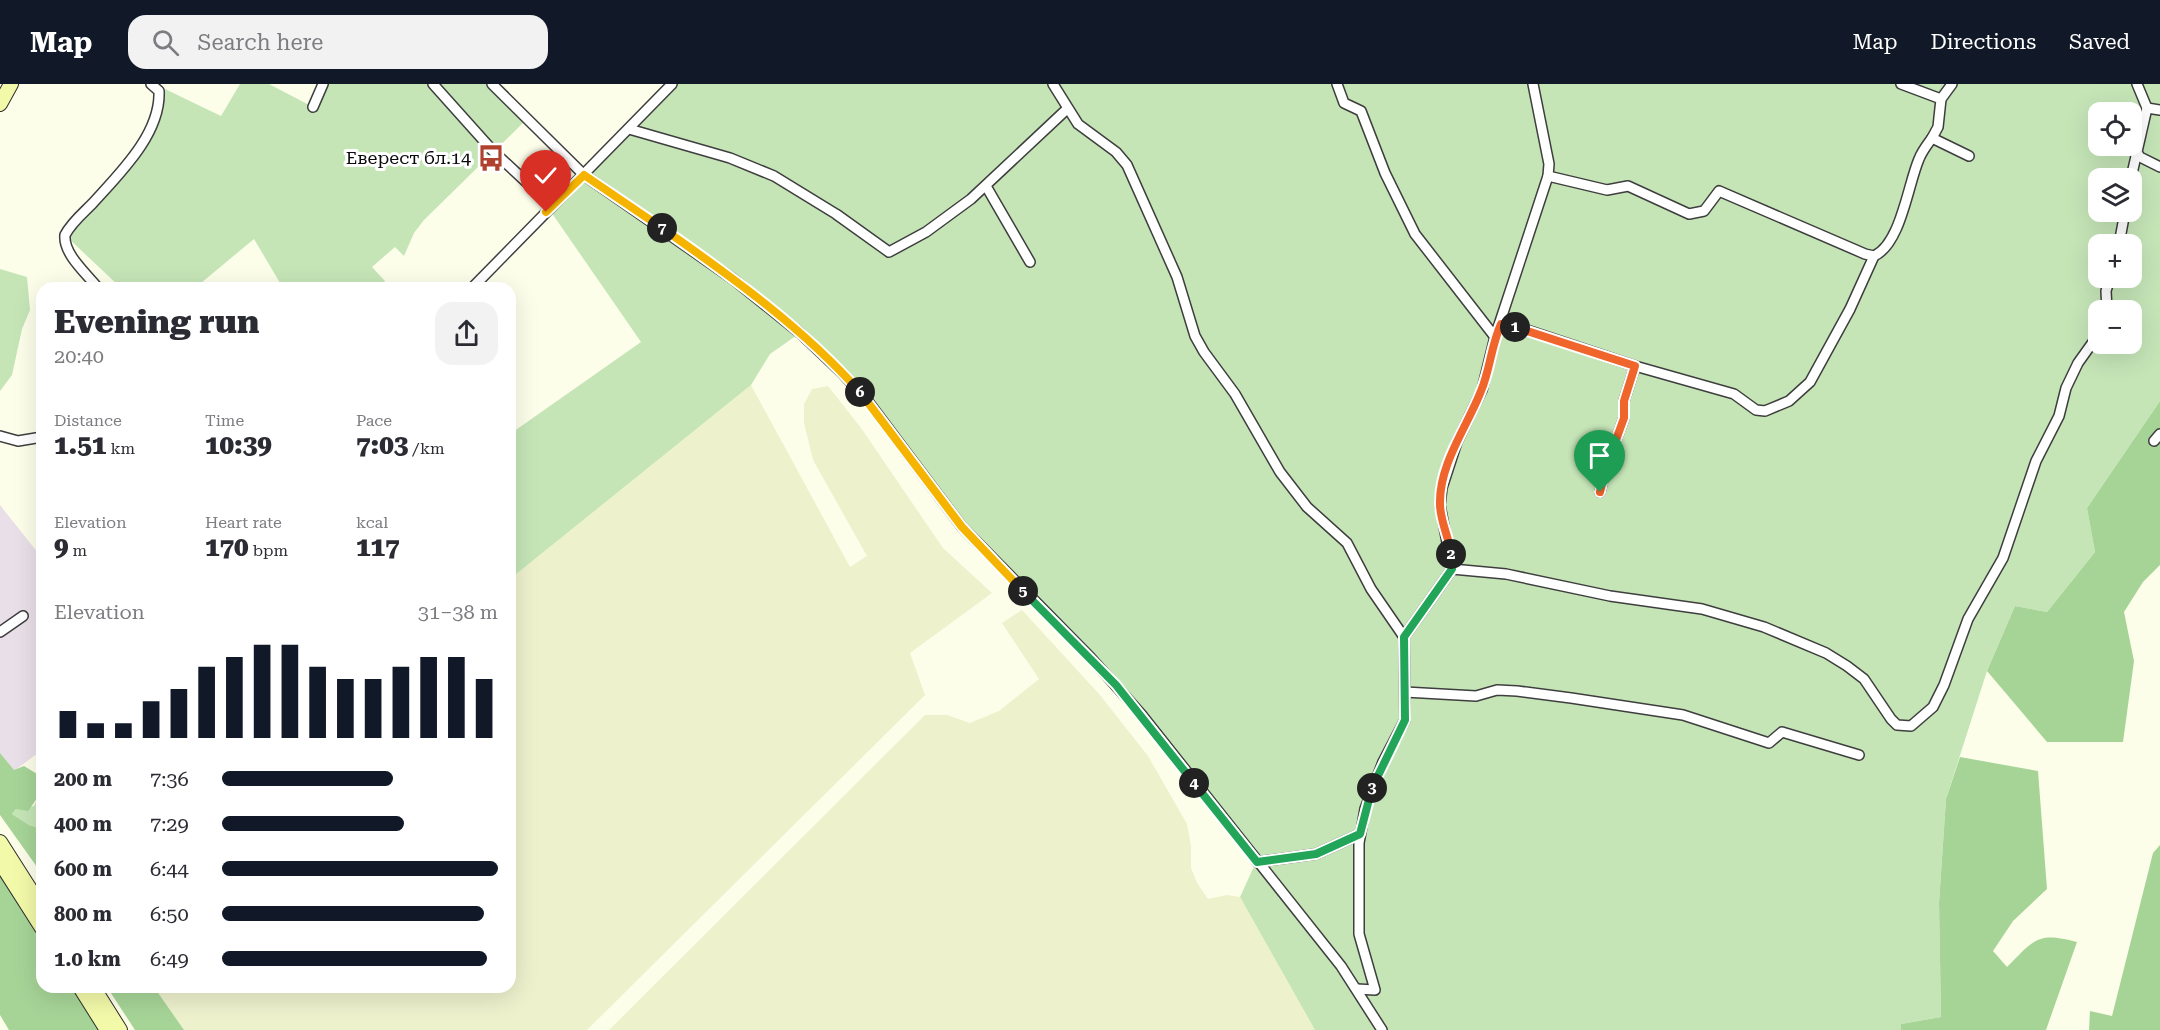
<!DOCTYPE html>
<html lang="en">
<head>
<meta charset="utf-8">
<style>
  :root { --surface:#fff; --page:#f2f2f3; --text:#2b2b33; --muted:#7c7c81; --accent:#111827 }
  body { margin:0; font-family:"Roboto Serif",serif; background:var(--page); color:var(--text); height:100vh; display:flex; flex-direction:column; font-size:22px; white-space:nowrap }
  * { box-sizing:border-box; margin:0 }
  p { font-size:20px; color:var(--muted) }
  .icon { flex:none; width:33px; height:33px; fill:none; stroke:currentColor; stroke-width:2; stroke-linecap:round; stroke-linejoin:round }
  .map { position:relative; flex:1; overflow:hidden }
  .side { position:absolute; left:36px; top:198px; width:480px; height:711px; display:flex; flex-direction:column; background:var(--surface); border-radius:18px; box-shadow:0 6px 24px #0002 }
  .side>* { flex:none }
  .controls { position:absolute; left:2088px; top:18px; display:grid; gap:12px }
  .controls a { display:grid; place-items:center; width:54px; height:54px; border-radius:12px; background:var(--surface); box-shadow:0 6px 24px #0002; font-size:30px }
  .pin { position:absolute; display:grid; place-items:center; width:51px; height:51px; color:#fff; margin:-62px -26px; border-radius:50% 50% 50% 0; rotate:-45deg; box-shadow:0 0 6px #0007 }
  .pin .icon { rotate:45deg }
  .km { position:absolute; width:30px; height:30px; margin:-15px; border-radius:50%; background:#222; color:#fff; font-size:16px; line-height:30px; text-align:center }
  .round { display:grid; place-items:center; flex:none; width:63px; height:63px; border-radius:18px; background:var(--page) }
  .summary { display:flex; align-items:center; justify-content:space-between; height:102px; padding:0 18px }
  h1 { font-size:33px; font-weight:800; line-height:45px }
  .stats { display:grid; grid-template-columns:repeat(3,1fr); gap:9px; height:102px; padding:6px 18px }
  .stats div { display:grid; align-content:center }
  .stats b { font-size:26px; font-weight:800 }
  .stats small { font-size:16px; font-weight:400 }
  .stats p { font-size:16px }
  .chart { height:168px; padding:12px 18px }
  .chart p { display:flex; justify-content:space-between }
  .chart svg { width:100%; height:108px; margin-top:6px; stroke:var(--accent); stroke-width:6 }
  ul { padding:0 18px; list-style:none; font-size:20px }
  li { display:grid; grid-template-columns:96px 72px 1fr; align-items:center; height:45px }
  li i { height:15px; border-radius:8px; background:var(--accent) }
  header { display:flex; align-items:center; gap:36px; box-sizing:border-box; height:84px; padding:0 30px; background:var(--accent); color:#fff }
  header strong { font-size:28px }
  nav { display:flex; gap:33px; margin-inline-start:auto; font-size:21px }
  .search { width:420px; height:54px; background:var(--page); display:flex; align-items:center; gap:15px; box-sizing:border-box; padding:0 21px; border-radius:18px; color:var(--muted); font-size:22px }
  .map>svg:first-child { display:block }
  .industrial { fill:#e9dfe8 }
  .farmland { fill:#edf1cc }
  .green { fill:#c5e5b7; fill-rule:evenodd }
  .forest { fill:#a6d497 }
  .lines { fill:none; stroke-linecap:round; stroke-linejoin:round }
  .minor-casing { stroke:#3e3e3e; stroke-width:12 }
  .secondary-casing { stroke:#2d2d2d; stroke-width:16 }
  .minor { stroke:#fff; stroke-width:9 }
  .secondary { stroke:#f2f9a9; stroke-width:14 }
  .split-1-casing { stroke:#fff; stroke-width:12 }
  .split-2-casing { stroke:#fff; stroke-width:12 }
  .split-3-casing { stroke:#fff; stroke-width:12 }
  .split-4-casing { stroke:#fff; stroke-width:12 }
  .split-5-casing { stroke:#fff; stroke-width:12 }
  .split-6-casing { stroke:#fff; stroke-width:12 }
  .split-7-casing { stroke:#fff; stroke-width:12 }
  .split-8-casing { stroke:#fff; stroke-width:12 }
  .split-1 { stroke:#f0652b; stroke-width:8 }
  .split-2 { stroke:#f0652b; stroke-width:8 }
  .split-3 { stroke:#22a559; stroke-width:8 }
  .split-4 { stroke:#22a559; stroke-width:8 }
  .split-5 { stroke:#22a559; stroke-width:8 }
  .split-6 { stroke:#f5b400; stroke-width:8 }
  .split-7 { stroke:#f5b400; stroke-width:8 }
  .split-8 { stroke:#f5b400; stroke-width:8 }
  .labels { text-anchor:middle; stroke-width:6; stroke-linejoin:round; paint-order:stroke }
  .poi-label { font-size:18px; fill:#0b0b0b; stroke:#fff; text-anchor:end }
</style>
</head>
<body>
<header>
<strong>Map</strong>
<div class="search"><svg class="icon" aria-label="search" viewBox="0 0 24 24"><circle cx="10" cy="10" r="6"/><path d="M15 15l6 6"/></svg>Search here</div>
<nav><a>Map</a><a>Directions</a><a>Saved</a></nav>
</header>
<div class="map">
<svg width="2160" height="946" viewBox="0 0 2160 946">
  <rect width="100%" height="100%" fill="#fdfeea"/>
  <!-- industrial -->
  <polygon class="industrial" points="0,421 42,474 42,543 39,545 42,549 42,666 14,687 0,669"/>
  <!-- farmland -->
  <g class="farmland">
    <polygon points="751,301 850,483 867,472 813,376 804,339 804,320 812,305 828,302 861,344 943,464 992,509 910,569 925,611 587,946 184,946 154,903 510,903 510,495"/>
    <polygon points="1022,526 1100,611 1148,672 1187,740 1191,762 1191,784 1197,799 1208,815 1227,811 1240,813 1315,946 609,946 925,631 947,631 970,639 999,627 1039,595 1002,539"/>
  </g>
  <!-- green -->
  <g class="green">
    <polygon points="240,0 269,0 313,23 323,0 492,0 527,35 424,136 414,149 404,172 395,163 372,183 385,197 378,204 283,204 254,155 195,204 121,204 65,151 138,64 153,41 165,5 221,32"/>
    <path d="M672,0H2160V317L2087,424L2095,468L2047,528L2015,522L1987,587L1946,715L1939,819L1941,933L1901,940V946H1315L1240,813L1256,778L1141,630L962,443L867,316L800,249L770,270L751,301L510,495V350L641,258L549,125ZM2098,28H2132V62H2098ZM2098,94H2132V128H2098ZM2098,160H2132V194H2098ZM2098,226H2132V260H2098Z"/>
    <polygon points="0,185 27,193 30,226 22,245 12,291 0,307"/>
    <polygon points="38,713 42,714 42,745 29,741 12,730 16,725 34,722"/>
  </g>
  <!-- forest -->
  <g class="forest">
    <polygon points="2160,317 2160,481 2143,498 2124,528 2134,577 2123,658 2047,658 1987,587 2015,522 2047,528 2095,468 2087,424"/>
    <polygon points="0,669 14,686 24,682 42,693 42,714 38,713 28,727 16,725 12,730 29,741 42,745 42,790 0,731"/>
    <path d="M1960,673L2038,687L2047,805L2013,837L1993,867L2007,883C2034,856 2037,847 2077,858L2046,946H1901V940L1941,933L1939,819L1946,715Z"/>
    <polygon points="2160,761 2160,946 2089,946 2090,927 2112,932 2153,769"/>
    <polygon points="0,778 42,844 42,903 80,903 107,946 9,946 0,931"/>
    <polygon points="107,903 154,903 184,946 135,946"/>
  </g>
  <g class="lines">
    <defs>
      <g id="minor">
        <polyline points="433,0 493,67 552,122"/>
        <polyline points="492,0 584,91 733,195 800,249 842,289 867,316 962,443 1090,573 1141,630 1341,882 1382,946"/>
        <polyline points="1053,0 1078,40 1116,68 1127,81 1177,193 1195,252 1204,268 1235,310 1280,388 1307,423 1347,459 1371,505 1404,553"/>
        <polyline points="1337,0 1344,19 1361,27 1385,89 1415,150 1495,253"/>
        <polyline points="1901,0 1941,15 1938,43 1932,54 1969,72"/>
        <polyline points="2137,0 2147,24"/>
        <polyline points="1941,15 1952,0"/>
        <polyline points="313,23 323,0"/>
        <polyline points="629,45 730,74 774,92 836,130 889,168 926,148 971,115 1067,25"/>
        <polyline points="2136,67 2140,73 2160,83"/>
        <path d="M1548,92L1607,106L1628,102L1689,130L1704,127L1719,107L1865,170L1874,172C1901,160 1908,100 1919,75C1922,67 1927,61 1932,54"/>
        <polyline points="2131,94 2147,24 2160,26"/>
        <polyline points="986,102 1030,178"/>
        <polyline points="2119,160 2125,128"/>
        <path d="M98,204C87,190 63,170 65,151C71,139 83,129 92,120C119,90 161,50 159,7L151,0"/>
        <polyline points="472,204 672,0"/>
        <polyline points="2107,226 2106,207 2110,194"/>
        <polyline points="1501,240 1509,240 1635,282 1734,310 1756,326 1765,327 1789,317 1810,298 1850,225 1874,172"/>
        <polyline points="0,352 18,357 42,353"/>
        <polyline points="2154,357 2160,350"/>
        <polyline points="1600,408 1605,386 1624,334 1624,317 1635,282"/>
        <polyline points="1452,485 1506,490 1610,512 1702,525 1764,543 1826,569 1847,582 1864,595 1891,635 1897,641 1911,642 1933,623 1944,601 1968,535 2003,474 2036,377 2059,332 2066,304 2078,279 2098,251"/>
        <polyline points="0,548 23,532"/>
        <polyline points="1405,608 1476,612 1497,606 1517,607 1571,614 1683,631 1769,659 1782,648 1859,671"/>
        <polyline points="1257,778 1316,770 1360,750"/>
        <polyline points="1357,905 1375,906 1359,850 1359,759 1365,725 1383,678 1405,636 1404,553 1452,485 1440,421 1442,404 1457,358 1482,306 1495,253 1548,92 1549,80 1533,0"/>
      </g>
      <g id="secondary">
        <polyline points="0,20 11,0"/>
        <polyline points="0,758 42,824"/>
        <polyline points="0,778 42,844"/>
        <polyline points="80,903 107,946"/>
        <polyline points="93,903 120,946"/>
      </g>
    </defs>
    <!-- minor casing -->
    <use href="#minor" class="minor-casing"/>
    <!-- secondary casing -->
    <use href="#secondary" class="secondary-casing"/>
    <!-- minor -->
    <use href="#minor" class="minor"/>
    <!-- secondary -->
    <use href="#secondary" class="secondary"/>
  </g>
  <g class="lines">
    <defs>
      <polyline id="split-1" points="1515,243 1635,282 1624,317 1624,334 1605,386 1600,408"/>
      <path id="split-2" d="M1451,470C1449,453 1440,437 1440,420C1439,380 1467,343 1481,307C1490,286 1491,262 1501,240L1515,243"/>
      <polyline id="split-3" points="1372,704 1405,636 1404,553 1452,485 1451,470"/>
      <polyline id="split-4" points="1194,699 1257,778 1316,770 1360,750 1372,704"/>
      <polyline id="split-5" points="1023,507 1116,601 1194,699"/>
      <polyline id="split-6" points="860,308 962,443 1023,507"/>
      <path id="split-7" d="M662,144C732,193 803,244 860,308"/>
      <polyline id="split-8" points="546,128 584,91 662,144"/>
    </defs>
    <!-- split-1 casing -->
    <use href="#split-1" class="split-1-casing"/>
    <!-- split-2 casing -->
    <use href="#split-2" class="split-2-casing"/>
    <!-- split-3 casing -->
    <use href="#split-3" class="split-3-casing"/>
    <!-- split-4 casing -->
    <use href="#split-4" class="split-4-casing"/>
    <!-- split-5 casing -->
    <use href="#split-5" class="split-5-casing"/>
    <!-- split-6 casing -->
    <use href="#split-6" class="split-6-casing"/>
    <!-- split-7 casing -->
    <use href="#split-7" class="split-7-casing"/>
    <!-- split-8 casing -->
    <use href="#split-8" class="split-8-casing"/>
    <!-- split-1 -->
    <use href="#split-1" class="split-1"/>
    <!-- split-2 -->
    <use href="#split-2" class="split-2"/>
    <!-- split-3 -->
    <use href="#split-3" class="split-3"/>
    <!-- split-4 -->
    <use href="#split-4" class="split-4"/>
    <!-- split-5 -->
    <use href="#split-5" class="split-5"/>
    <!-- split-6 -->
    <use href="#split-6" class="split-6"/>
    <!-- split-7 -->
    <use href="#split-7" class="split-7"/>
    <!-- split-8 -->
    <use href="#split-8" class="split-8"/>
  </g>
  <!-- icons -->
  <defs>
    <symbol id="bus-bare" viewBox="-9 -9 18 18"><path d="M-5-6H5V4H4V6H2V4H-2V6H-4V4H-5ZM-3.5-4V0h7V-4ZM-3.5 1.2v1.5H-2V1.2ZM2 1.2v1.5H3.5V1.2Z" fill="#af412e" stroke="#fff" stroke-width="2.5" paint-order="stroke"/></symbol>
  </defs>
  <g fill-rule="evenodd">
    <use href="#bus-bare" x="472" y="55" width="38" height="38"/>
  </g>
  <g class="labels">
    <!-- poi labels -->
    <g class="poi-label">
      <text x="471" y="80">Еверест бл.14</text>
    </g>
  </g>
</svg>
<div class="controls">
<a><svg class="icon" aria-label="locate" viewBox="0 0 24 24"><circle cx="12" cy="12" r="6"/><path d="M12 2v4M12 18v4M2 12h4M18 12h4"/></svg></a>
<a><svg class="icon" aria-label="layers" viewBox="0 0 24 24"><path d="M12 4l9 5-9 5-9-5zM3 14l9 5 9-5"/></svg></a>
<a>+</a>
<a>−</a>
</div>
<div class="pin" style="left:1600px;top:408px;background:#1e9e55"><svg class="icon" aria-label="arrive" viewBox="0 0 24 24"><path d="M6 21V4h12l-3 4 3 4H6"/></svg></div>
<div class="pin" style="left:546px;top:128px;background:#d93025"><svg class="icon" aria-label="check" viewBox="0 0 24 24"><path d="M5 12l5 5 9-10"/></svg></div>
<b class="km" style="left:1515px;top:243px">1</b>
<b class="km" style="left:1451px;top:470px">2</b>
<b class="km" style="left:1372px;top:704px">3</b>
<b class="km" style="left:1194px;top:699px">4</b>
<b class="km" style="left:1023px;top:507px">5</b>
<b class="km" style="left:860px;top:308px">6</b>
<b class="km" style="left:662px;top:144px">7</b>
<section class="side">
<div class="summary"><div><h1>Evening run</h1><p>20:40</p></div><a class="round"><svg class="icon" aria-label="share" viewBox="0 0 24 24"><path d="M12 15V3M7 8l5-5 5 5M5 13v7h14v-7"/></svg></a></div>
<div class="stats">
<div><p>Distance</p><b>1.51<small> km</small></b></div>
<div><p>Time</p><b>10:39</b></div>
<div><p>Pace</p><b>7:03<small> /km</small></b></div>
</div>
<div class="stats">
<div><p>Elevation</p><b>9<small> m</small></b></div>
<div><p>Heart rate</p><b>170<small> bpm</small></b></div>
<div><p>kcal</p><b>117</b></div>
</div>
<div class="chart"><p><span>Elevation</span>31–38 m</p>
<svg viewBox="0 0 160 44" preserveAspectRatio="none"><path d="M5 44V33M15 44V38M25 44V38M35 44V29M45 44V24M55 44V15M65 44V11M75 44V6M85 44V6M95 44V15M105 44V20M115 44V20M125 44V15M135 44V11M145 44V11M155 44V20"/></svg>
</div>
<ul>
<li><b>200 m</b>7:36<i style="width:62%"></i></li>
<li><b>400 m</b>7:29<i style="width:66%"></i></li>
<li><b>600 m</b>6:44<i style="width:100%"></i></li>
<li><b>800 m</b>6:50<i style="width:95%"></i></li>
<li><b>1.0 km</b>6:49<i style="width:96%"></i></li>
</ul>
</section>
</div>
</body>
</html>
